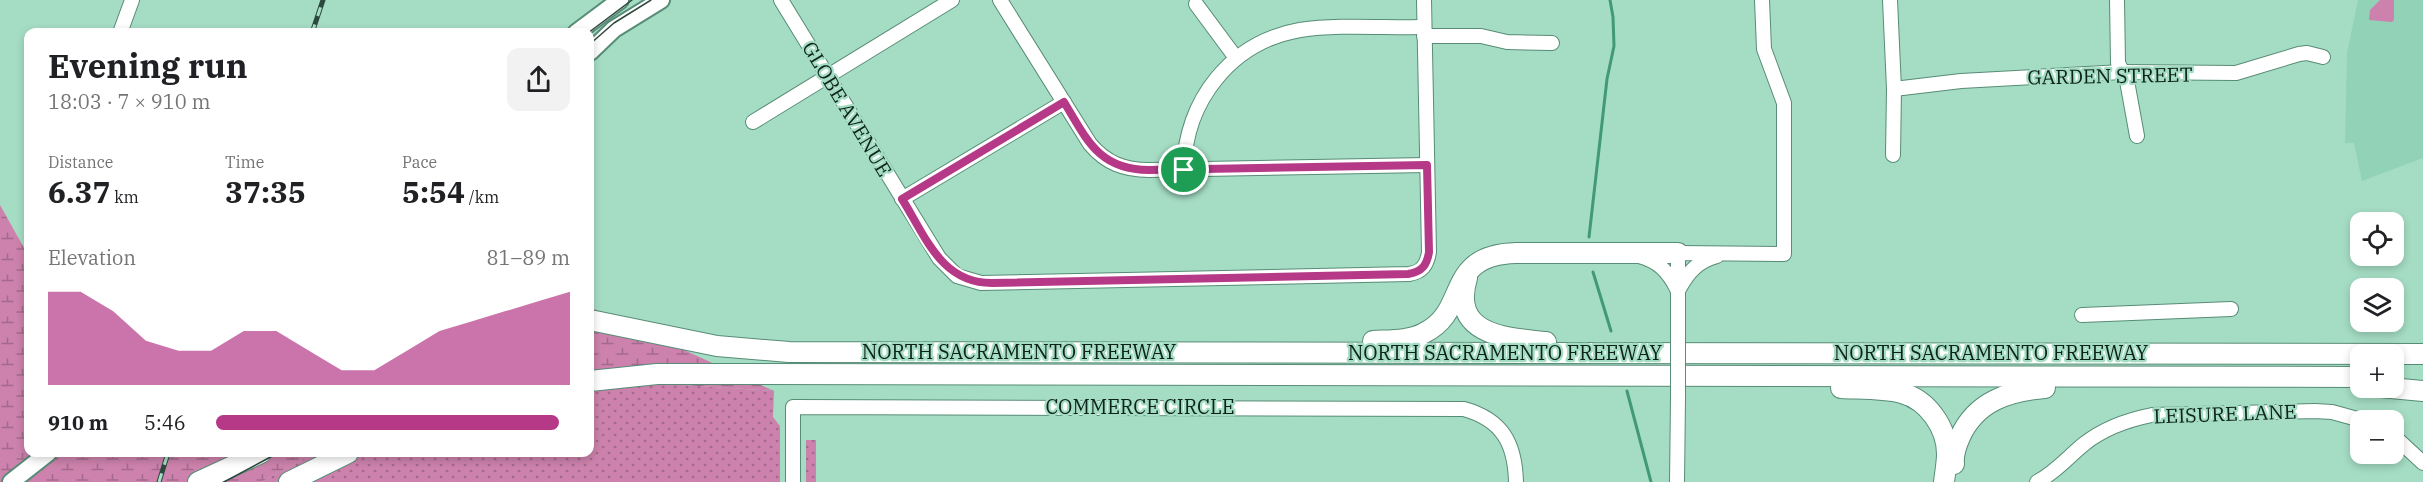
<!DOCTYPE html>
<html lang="en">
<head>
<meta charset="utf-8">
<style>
  :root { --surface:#fff; --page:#f2f2f2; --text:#202124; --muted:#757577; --accent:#b63988 }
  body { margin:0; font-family:"IBM Plex Serif",serif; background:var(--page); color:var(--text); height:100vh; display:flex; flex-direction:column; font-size:22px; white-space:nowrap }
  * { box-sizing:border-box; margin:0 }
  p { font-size:20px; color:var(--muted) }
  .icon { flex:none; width:33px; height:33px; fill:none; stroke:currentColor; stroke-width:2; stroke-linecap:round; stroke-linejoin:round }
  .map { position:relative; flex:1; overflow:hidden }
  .panel { position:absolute; left:24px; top:28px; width:570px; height:429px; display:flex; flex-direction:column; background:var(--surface); border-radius:12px; box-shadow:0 3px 9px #0003 }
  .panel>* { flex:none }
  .buttons { position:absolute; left:2350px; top:212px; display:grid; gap:12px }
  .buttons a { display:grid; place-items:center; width:54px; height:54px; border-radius:12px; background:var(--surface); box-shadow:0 3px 9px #0003; font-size:30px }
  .pin { position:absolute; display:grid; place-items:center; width:51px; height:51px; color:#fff; margin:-26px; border:3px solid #fff; border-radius:50%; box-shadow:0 2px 6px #0007 }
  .round { display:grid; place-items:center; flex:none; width:63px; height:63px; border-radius:12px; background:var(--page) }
  .overview { display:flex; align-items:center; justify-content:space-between; height:102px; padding:0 24px }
  h1 { font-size:33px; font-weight:800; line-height:45px }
  .metrics { display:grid; grid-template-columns:repeat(3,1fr); gap:9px; height:102px; padding:6px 24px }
  .metrics div { display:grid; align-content:center }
  .metrics b { font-size:30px; font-weight:800 }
  .metrics small { font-size:16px; font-weight:400 }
  .metrics p { font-size:16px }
  .chart { height:168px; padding:12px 24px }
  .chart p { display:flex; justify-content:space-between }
  .chart svg { width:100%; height:108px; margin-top:6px; fill:var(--accent); opacity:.7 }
  ul { padding:0 24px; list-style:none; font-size:20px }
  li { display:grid; grid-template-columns:96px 72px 1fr; align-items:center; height:45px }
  li i { height:15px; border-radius:8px; background:var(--accent) }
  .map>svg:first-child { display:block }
  .built { fill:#92d2b6 }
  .grass { fill:url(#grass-dots) }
  .wetland { fill:url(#wetland-marsh) }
  .park { fill:#cc82ac }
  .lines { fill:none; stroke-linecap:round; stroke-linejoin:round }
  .stream { stroke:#429978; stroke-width:3 }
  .minor-casing { stroke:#578c76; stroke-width:16 }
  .major-casing { stroke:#578c76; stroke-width:20 }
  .highway-casing { stroke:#578c76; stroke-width:22 }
  .minor { stroke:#fff; stroke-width:14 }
  .major { stroke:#fff; stroke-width:16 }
  .highway { stroke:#fff; stroke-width:20 }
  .tram { stroke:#2c493d; stroke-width:1.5 }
  .rail-casing { stroke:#2c493d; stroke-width:5 }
  .rail { stroke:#a5ddc4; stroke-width:3; stroke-dasharray:9; stroke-linecap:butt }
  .minor-bridge-casing { stroke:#578c76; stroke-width:16; stroke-linecap:butt }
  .minor-bridge { stroke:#fff; stroke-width:14 }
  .route-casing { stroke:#fff; stroke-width:12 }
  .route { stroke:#b63988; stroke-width:8 }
  .labels { text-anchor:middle; stroke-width:4.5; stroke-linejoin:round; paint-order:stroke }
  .street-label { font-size:20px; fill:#0c221a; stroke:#a5ddc4 }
</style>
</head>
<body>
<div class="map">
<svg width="2423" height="482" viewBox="0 0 2423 482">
  <defs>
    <pattern id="grass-dots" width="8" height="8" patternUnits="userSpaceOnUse" patternTransform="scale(1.5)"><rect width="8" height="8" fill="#cc82ac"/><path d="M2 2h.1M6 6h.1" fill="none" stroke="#a46a8b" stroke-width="1.8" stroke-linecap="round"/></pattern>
    <pattern id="wetland-marsh" width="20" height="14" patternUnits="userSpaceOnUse" patternTransform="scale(1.5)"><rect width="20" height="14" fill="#cc82ac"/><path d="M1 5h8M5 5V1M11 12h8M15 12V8" fill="none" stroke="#a46a8b"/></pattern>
  </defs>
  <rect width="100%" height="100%" fill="#a5ddc4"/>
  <!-- built -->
  <polygon class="built" points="2358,0 2423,0 2423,158 2362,181 2354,143 2345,143 2347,53"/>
  <!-- grass -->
  <g class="grass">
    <polygon points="590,379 774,391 773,417 780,426 780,482 261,482 314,453 590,453"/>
    <rect x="806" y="440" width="10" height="42"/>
  </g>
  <!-- wetland -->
  <g class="wetland">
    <polygon points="0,205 28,255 28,453 315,453 261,482 0,482"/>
    <polygon points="590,307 774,391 590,379"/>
  </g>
  <!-- park -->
  <polygon class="park" points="2380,0 2394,0 2394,20 2392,22 2369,20 2370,10"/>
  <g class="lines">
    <!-- stream -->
    <g class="stream">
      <polyline points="1589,237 1607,79 1614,46 1613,17 1610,0"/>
      <polyline points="1593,272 1611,331"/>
      <polyline points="1627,391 1651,482"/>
    </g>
    <defs>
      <g id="minor">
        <path d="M781,0L939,258L957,276L981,283L1409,274C1422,272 1427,265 1429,252L1424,0"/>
        <path d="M1000,0L1090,144C1106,163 1124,170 1149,170L1427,165"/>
        <polyline points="1890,0 1894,89 1893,155"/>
        <polyline points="2117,0 2118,63 2127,81 2137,136"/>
        <polyline points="1196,4 1236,58"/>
        <polyline points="120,33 132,0"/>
        <polyline points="1424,36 1481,36 1507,42 1552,43"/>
        <polyline points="1894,89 1961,81 2122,72 2236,73 2299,54 2307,53 2323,57"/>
        <polyline points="753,122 952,0"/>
        <path d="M1184,169C1185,101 1231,42 1300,30C1339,24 1384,28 1424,27"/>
        <polyline points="902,199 1064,102"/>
        <path d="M1639,256C1658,261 1668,271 1677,289"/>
        <path d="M1679,289C1688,272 1698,261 1717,256"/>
        <polyline points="2082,315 2231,309"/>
        <polyline points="1678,330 1678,253 1784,254 1784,103 1764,49 1762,0"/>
        <polyline points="2394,436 2423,463"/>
        <path d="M793,482V407L1464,409C1503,420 1515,444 1516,482"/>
        <polyline points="1677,482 1678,398"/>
        <path d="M2037,482C2056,472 2068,457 2084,444C2104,428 2127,420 2152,415L2315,411L2332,412L2361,420"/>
      </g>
      <g id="major">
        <polyline points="576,33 620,0"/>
        <polyline points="590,52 614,29 661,0"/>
        <polyline points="11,482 48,453"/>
      </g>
      <g id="highway">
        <path d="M1467,278C1450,336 1507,338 1546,342"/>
        <polyline points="590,320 717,346 789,352 2423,354"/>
        <path d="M1373,341C1390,340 1409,341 1424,333C1470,311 1443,255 1516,253H1678"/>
        <polyline points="590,381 657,374 734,374 2361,377"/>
        <polyline points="2380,387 2423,391"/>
        <path d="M1841,388C1861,389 1883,388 1902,393C1928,400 1947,428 1947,454C1947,463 1945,473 1944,482"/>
        <path d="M1954,464C1953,455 1956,446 1960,437C1976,401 2009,391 2045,388"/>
        <polyline points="198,482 261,453"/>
        <polyline points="289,482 348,453"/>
      </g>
    </defs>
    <!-- minor casing -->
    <use href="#minor" class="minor-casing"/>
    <!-- major casing -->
    <use href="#major" class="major-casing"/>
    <!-- highway casing -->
    <use href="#highway" class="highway-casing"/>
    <!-- minor -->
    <use href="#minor" class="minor"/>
    <!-- major -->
    <use href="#major" class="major"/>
    <!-- highway -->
    <use href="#highway" class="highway"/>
    <!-- tram -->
    <g class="tram">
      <polyline points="588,33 632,0"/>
      <polyline points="590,44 614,23 651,0"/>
      <polyline points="224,482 278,453"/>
    </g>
    <defs>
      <g id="rail">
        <polyline points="312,33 323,0"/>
        <polyline points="159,482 168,453"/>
      </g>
    </defs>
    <!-- rail casing -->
    <use href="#rail" class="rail-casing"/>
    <!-- rail -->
    <use href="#rail" class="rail"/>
    <defs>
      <polyline id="minor-bridge" points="1678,330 1678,398"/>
    </defs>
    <!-- minor-bridge casing -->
    <use href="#minor-bridge" class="minor-bridge-casing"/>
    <!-- minor-bridge -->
    <use href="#minor-bridge" class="minor-bridge"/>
  </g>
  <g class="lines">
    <defs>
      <path id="route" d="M1064,102C1087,140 1099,170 1149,170L1427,165L1429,252C1427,265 1422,272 1408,274L992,283C941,283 926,237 902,199Z"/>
    </defs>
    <!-- route casing -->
    <use href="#route" class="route-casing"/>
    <!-- route -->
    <use href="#route" class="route"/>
  </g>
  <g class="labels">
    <!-- street labels -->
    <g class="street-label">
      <text transform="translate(2110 76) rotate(-1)" y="7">GARDEN STREET</text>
      <text transform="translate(847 109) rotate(59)" y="7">GLOBE AVENUE</text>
      <text x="1019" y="359">NORTH SACRAMENTO FREEWAY</text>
      <text x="1505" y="360">NORTH SACRAMENTO FREEWAY</text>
      <text x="1991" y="360">NORTH SACRAMENTO FREEWAY</text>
      <text x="1140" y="414">COMMERCE CIRCLE</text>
      <text transform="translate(2225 414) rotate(-2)" y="7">LEISURE LANE</text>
    </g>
  </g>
</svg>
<div class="buttons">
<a><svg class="icon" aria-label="locate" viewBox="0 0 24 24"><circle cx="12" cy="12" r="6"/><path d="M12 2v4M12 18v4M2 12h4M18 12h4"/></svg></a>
<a><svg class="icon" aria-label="layers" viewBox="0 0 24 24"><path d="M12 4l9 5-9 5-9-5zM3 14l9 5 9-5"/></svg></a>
<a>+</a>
<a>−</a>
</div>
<div class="pin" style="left:1184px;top:170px;background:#1e9e55"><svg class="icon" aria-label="arrive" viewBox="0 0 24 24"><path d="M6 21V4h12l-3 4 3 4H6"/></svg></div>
<section class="panel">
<div class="overview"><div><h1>Evening run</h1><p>18:03 · 7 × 910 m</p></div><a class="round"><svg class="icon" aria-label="share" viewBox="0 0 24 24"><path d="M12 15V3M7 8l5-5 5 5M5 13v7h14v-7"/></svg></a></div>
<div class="metrics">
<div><p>Distance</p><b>6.37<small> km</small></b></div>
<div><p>Time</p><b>37:35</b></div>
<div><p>Pace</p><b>5:54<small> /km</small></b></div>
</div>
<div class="chart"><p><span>Elevation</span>81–89 m</p>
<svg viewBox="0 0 160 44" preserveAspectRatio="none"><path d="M0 44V6L10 6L20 14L30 26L40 30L50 30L60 22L70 22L80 30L90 38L100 38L110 30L120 22L130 18L140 14L150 10L160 6V44z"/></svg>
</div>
<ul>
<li><b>910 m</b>5:46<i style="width:97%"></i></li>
</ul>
</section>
</div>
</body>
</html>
